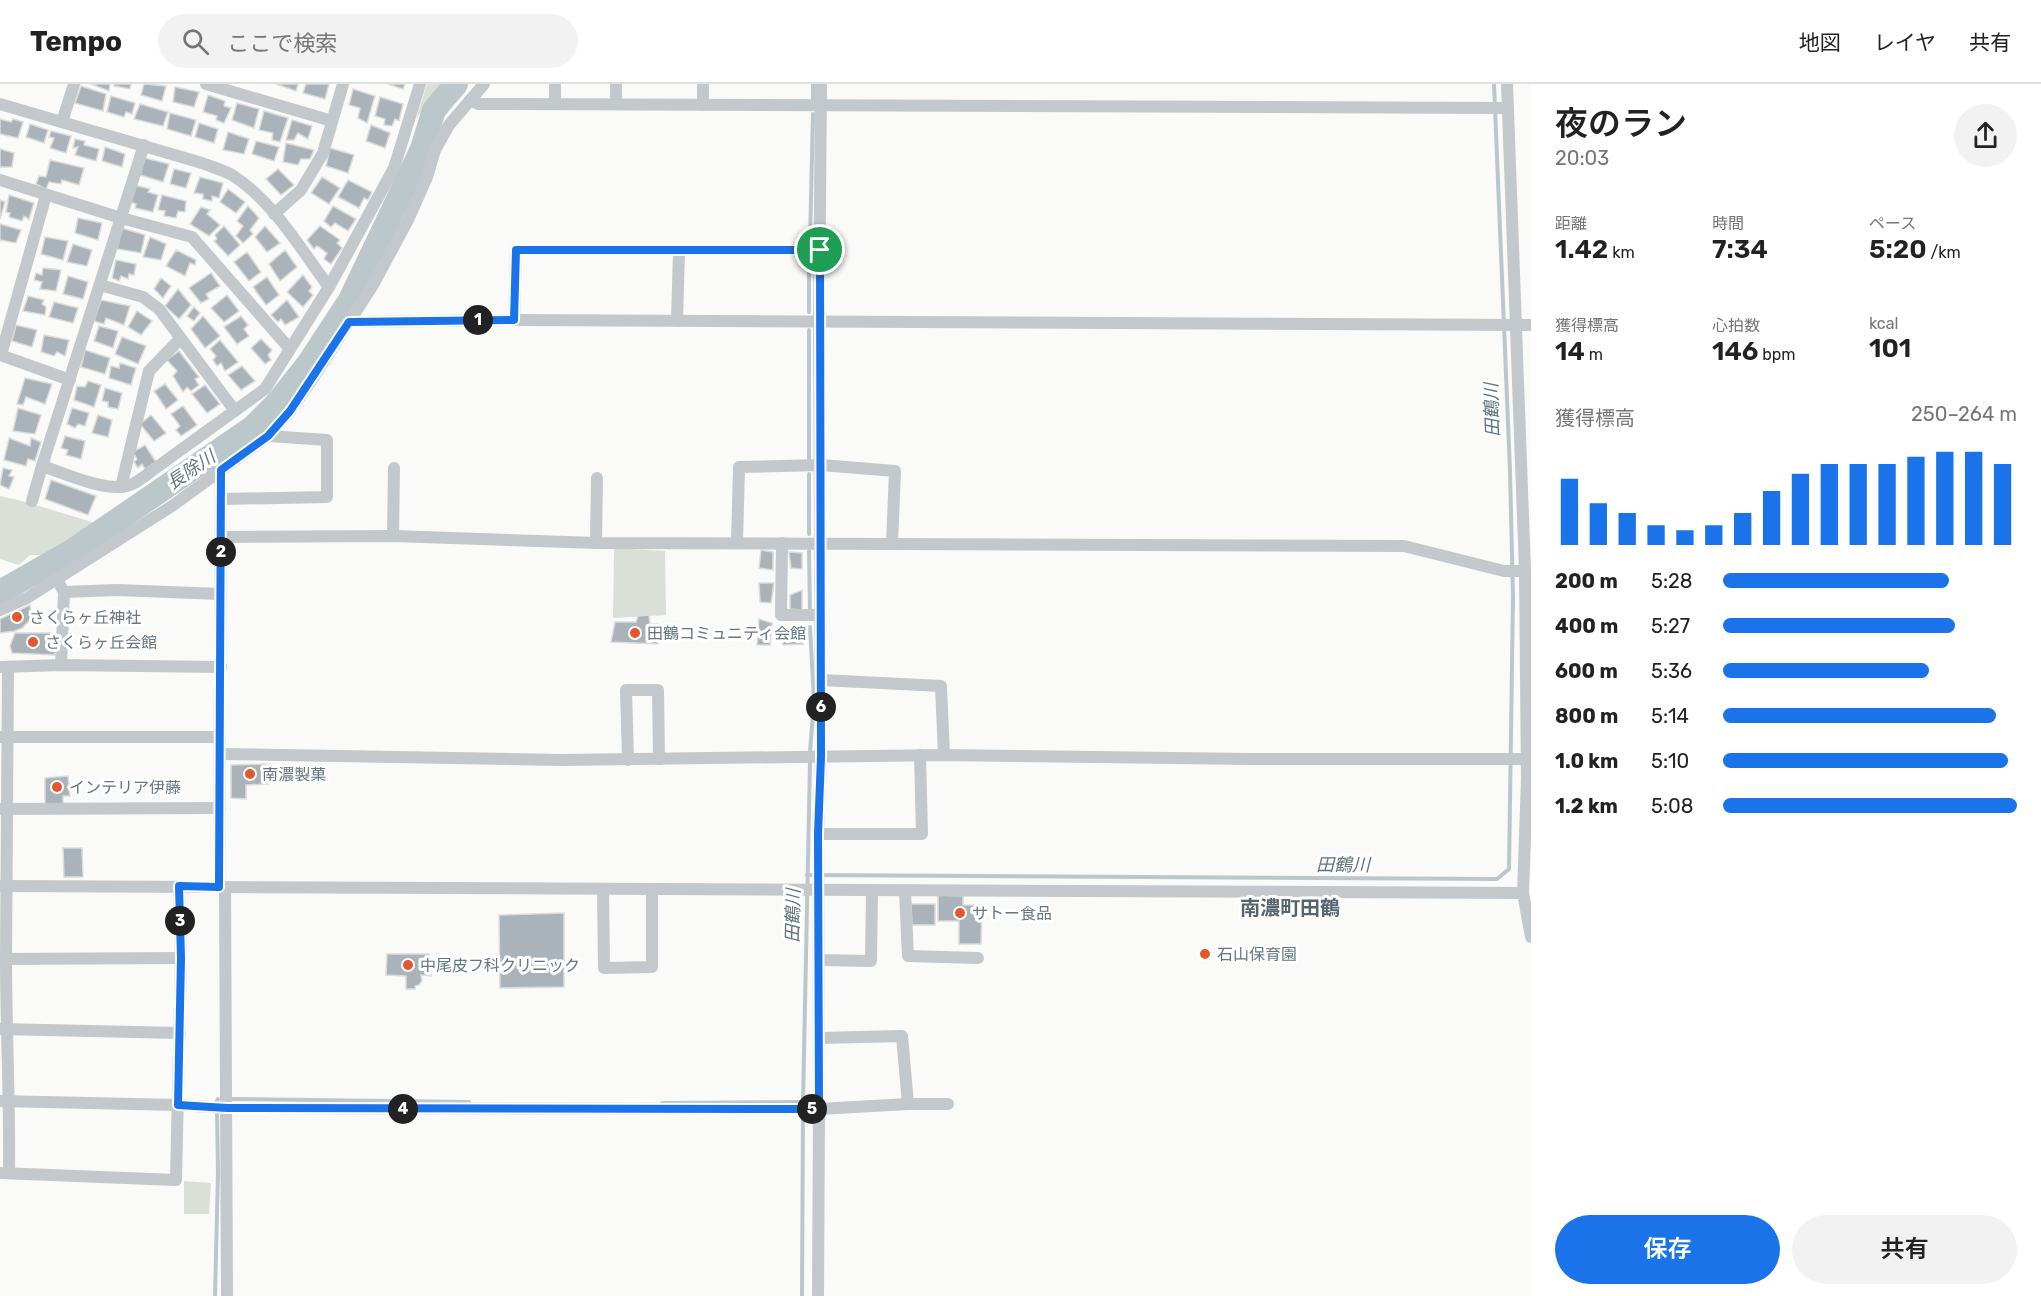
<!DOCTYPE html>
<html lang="ja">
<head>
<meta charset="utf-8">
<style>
  :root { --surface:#fff; --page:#f2f2f2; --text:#222; --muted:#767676; --line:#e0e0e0; --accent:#1a73e8 }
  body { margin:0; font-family:Rubik,"Noto Sans JP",sans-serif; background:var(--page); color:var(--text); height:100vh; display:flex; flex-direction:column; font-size:22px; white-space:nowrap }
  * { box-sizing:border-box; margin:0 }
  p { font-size:20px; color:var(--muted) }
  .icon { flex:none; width:33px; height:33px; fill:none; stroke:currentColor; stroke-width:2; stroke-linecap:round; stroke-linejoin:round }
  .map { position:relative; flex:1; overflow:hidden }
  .sheet { display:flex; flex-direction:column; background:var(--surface); width:510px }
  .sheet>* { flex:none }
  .pin { position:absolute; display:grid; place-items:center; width:51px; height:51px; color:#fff; margin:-26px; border:3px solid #fff; border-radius:50%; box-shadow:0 2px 6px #0007 }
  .km { position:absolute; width:30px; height:30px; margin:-15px; border-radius:50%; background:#222; color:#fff; font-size:16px; line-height:30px; text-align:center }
  .round { display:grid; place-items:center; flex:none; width:63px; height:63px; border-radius:32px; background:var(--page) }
  .overview { display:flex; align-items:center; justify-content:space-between; height:102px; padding:0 24px }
  h1 { font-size:33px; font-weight:600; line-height:45px }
  .stats { display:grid; grid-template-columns:repeat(3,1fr); gap:9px; height:102px; padding:6px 24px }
  .stats div { display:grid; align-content:center }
  .stats b { font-size:26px; font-weight:600 }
  .stats small { font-size:16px; font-weight:400 }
  .stats p { font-size:16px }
  .chart { height:168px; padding:12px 24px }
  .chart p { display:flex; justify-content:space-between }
  .chart svg { width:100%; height:108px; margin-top:6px; stroke:var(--accent); stroke-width:6 }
  .action { display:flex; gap:12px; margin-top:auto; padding:12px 24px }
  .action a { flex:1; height:69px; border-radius:36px; background:var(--accent); color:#fff; font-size:24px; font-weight:600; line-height:69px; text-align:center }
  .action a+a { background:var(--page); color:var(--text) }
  ul { padding:0 24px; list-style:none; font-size:20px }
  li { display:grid; grid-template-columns:96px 72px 1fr; align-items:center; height:45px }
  li i { height:15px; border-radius:8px; background:var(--accent) }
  header { display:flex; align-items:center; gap:36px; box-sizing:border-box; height:84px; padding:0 30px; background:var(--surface); border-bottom:2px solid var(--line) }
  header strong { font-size:28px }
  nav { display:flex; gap:33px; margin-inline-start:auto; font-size:21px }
  .search { width:420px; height:54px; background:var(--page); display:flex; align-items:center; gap:15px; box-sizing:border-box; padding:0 21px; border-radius:33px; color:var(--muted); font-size:22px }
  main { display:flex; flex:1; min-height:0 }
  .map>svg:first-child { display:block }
  .green { fill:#dadfd7 }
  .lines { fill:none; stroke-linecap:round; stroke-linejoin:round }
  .stream { stroke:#bbc7cb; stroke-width:4 }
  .river { stroke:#bbc7cb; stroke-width:24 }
  .building { fill:#aab3b9; stroke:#dcdcda; stroke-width:1.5 }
  .minor { stroke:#c3c8cc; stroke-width:12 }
  .route-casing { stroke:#fff; stroke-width:12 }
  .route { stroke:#1a73e8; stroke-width:8 }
  .poi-dot { fill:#e4572e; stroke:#fff; stroke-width:2 }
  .labels { text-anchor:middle; stroke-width:6; stroke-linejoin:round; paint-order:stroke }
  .poi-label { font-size:16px; fill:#657683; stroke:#fff; text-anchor:start }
  .water-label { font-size:18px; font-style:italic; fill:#60757c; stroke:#fff }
  .quarter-label { font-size:20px; font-weight:bold; fill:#57646e; stroke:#fff }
</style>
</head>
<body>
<header>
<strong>Tempo</strong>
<div class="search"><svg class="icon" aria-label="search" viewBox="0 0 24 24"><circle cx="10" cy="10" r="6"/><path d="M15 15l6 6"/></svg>ここで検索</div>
<nav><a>地図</a><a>レイヤ</a><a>共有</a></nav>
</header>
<main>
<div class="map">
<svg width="1531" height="1212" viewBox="0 0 1531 1212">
  <rect width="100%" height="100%" fill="#fafaf8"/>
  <!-- green -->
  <g class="green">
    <polygon points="427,0 442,0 416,35"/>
    <polygon points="0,412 26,418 95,439 44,471 30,471 19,481 0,475"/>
    <polygon points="614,464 665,467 666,531 613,534"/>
    <polygon points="184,1097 211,1099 209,1130 184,1130"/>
  </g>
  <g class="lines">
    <!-- stream -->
    <g class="stream">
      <polyline points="813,0 813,15"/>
      <polyline points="810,157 813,30"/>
      <polyline points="809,228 809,180"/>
      <polyline points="809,246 809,380"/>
      <polyline points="809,390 809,450"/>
      <polyline points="809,467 810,527"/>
      <polyline points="810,543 814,617 810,668"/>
      <polyline points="807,791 1497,795 1509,785 1513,513 1510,387 1494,0"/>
      <polyline points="229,1015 469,1018"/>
      <polyline points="217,1017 218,1015"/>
      <polyline points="662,1019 803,1018"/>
      <polyline points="803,1019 810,678"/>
      <polyline points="215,1212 218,1088 217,1027"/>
      <polyline points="802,1212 803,1027"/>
    </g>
    <!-- river -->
    <polyline class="river" points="0,508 72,467 252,344 277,319 308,280 350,216 422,65 434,26 456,0"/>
  </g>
  <!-- building -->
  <g class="building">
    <polygon points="91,0 110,0 109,7"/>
    <polygon points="114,0 131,0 130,5 114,2"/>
    <polygon points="144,0 166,2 162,17 141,11"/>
    <polygon points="276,0 298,0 296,7"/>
    <polygon points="306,0 329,0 325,15 303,9"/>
    <polygon points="388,0 405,0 403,5"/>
    <polygon points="81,2 106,10 103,27 75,19"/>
    <polygon points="175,3 199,8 194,23 173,18"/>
    <polygon points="353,5 375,12 367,39 358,34 360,24 349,21"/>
    <polygon points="208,11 225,17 224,22 231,24 224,39 216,36 217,32 203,28"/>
    <polygon points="111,12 135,19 132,30 126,28 124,33 107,28"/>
    <polygon points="380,13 403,20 399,37 395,35 392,42 384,41 385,35 375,32"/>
    <polygon points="237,19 259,25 254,44 232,36"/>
    <polygon points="140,20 168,28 163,42 134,35"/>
    <polygon points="264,27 288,34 280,58 272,56 273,49 259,46"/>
    <polygon points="170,29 196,36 191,52 167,45"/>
    <polygon points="0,35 11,38 13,35 23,38 18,54 0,50"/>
    <polygon points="292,36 312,42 308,55 298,49 294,56 286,56"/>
    <polygon points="199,39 218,45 214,59 195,53"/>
    <polygon points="30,40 48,46 44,59 26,53"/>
    <polygon points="371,41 390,49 385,64 366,57"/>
    <polygon points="51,47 71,52 66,69 50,64 54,54 49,53"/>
    <polygon points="228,48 249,55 244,70 223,66"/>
    <polygon points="75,55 85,57 84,61 99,65 96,77 75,71 78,63 73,64"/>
    <polygon points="256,57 279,63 274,77 252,70"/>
    <polygon points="286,59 314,66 310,75 301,75 298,81 283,78"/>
    <polygon points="105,63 125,70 122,83 102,77"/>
    <polygon points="330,64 354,71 348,89 326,82"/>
    <polygon points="0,65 14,69 12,83 0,83"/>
    <polygon points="145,74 169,80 163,98 140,91"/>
    <polygon points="50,76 84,84 79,101 62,96 61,100 49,98 46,105 36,100 39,92 46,93"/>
    <polygon points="174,85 191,89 186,104 170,100"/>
    <polygon points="278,85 294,101 281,111 266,95"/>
    <polygon points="200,93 223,99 219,114 212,112 212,117 203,115 203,110 194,109"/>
    <polygon points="322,93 340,104 329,120 311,109"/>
    <polygon points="348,96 372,108 368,116 364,114 359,124 338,113"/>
    <polygon points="135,101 150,105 148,108 158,111 153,128 135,124 136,120 131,118"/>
    <polygon points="228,105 245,118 236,129 220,118"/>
    <polygon points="9,111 34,119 29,135 24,132 22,137 9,133 10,129 6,128"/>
    <polygon points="162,111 186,117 185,128 178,127 176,134 164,132 165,127 158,126"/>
    <polygon points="0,116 5,118 0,135"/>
    <polygon points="248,122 259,134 250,146 253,150 243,159 236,152 243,142 237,137"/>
    <polygon points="333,122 356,135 348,147 335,139 331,143 324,137"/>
    <polygon points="201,123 210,126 207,130 220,141 209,152 190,140"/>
    <polygon points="78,134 102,139 98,156 75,149"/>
    <polygon points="0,140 21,146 16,159 0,156"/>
    <polygon points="224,142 240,161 228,172 214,157 217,155 215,151"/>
    <polygon points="265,142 280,159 267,168 255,153"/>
    <polygon points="320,142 340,156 337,159 342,164 331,180 324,175 327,169 317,162 314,165 307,156"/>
    <polygon points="122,144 145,151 141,169 117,165"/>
    <polygon points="45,153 68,157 63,176 41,170"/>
    <polygon points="150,153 166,160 161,176 143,173"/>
    <polygon points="73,160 92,166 87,182 67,178"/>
    <polygon points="176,166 196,176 195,181 190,179 185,192 166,182"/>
    <polygon points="285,166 297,183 280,197 269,180"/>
    <polygon points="247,168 261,188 249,197 234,178"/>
    <polygon points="116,176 136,180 134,191 129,190 128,195 121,192 119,197 112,194"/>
    <polygon points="43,184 61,186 56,207 40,205 42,198 34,196 36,189 42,191"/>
    <polygon points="211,189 220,202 206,210 209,215 201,219 189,204"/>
    <polygon points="303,191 312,203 309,207 313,211 303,223 287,208"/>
    <polygon points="68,192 88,198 83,215 63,210"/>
    <polygon points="267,193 279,211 266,221 253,203"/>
    <polygon points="161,194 171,202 163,214 154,205"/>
    <polygon points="178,205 191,221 179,235 165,222"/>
    <polygon points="227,211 239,227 224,238 211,224"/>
    <polygon points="28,212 44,216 42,220 46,223 45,231 23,227"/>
    <polygon points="101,216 130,222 124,241 106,234 104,240 94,237"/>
    <polygon points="287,216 299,233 285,241 281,235 278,238 271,231"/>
    <polygon points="54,218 78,224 73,239 49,233"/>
    <polygon points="194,223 200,229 194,237 187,232"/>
    <polygon points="137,227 152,237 141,251 128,243"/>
    <polygon points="203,232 220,252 205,264 191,245"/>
    <polygon points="241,232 248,241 244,245 249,252 237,260 224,243"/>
    <polygon points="16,241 37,246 32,263 12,257"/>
    <polygon points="99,242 118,247 113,264 94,257"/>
    <polygon points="44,251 69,256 65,272 57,268 54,272 41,268"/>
    <polygon points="122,253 146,262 138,280 115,270"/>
    <polygon points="261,255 272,266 268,271 271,276 265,280 251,264"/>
    <polygon points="220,256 238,278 225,287 221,279 217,282 213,276 216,272 210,265"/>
    <polygon points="85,266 110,274 105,290 81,283"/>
    <polygon points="179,267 199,293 195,295 199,301 191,307 187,303 183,308 173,292 177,287 167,276"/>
    <polygon points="120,279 136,284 131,301 109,294 111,282 119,284"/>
    <polygon points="242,282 255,297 241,306 228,291"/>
    <polygon points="25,294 52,300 45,320 26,313 23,321 17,320"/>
    <polygon points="88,297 101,301 94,323 74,316 77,302 85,303"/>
    <polygon points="165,300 178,316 166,325 154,307"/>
    <polygon points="205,301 220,320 207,329 192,310"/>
    <polygon points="105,304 122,309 118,325 108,323 108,318 102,317"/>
    <polygon points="183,322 197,341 181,352 176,346 180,342 171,330"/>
    <polygon points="18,324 41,331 35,350 13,347"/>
    <polygon points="72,324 89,329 85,342 78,340 75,344 67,340"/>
    <polygon points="98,331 112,336 108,353 92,349"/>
    <polygon points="151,331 166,349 154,357 140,340"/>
    <polygon points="65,352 85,357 81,375 66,371 68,366 61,364"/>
    <polygon points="9,354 30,362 31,354 41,358 35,377 28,375 26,382 4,376"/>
    <polygon points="145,361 156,378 145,385 142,380 138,384 134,378 137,375 133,368"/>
    <polygon points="3,384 12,386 9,392 14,393 9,405 0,401"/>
    <polygon points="51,396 96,412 88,431 45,415"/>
    <polygon points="761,466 773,468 773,486 759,484"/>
    <polygon points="789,468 802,469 802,485 791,484"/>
    <polygon points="759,499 774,499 771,519 760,518"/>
    <polygon points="802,506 802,526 790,525 790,511"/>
    <polygon points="30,521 31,535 22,544 15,547 0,549 0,535"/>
    <polygon points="649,531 650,540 658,540 658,560 611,558 615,538 636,538 638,532"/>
    <polygon points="759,535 772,539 770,561 757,561"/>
    <polygon points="803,544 803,560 783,561 781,551 789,550 789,545"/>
    <polygon points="15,549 54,549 55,571 12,569 10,562"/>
    <polygon points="270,680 269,700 246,701 246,715 231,714 231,681"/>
    <polygon points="68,692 70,712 63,712 63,720 45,720 45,694"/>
    <polygon points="63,764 82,764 83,793 64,793"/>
    <polygon points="938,811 963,812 963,821 982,821 981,860 959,860 959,837 938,837"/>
    <polygon points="911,820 935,820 935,841 912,841"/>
    <polygon points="564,829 564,903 500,904 499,831"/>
    <polygon points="387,870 429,870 431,892 421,891 422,897 419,901 415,902 415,905 406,905 406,892 386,891"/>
  </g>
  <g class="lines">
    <!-- minor -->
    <g class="minor">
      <polyline points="206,0 332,37"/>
      <polyline points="555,0 555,19"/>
      <polyline points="1507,0 1525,487 1527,695 1523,809 1531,853"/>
      <polyline points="470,16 478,20 1508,24"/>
      <polyline points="616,19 616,0"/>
      <path d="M0,20L202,79C212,83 223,86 232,91C273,117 300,164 329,203"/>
      <polyline points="703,21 703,0"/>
      <polyline points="62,38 74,0"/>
      <path d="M144,61L42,382C64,389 96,404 120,403C132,403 144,393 153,386L265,305L329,203L394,84L420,0"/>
      <polyline points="0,96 121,134 192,153 289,264"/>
      <polyline points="274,130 301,106 323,69 343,0"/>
      <polyline points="100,201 143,213 159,225 235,327"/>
      <polyline points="514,236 516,166 820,166"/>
      <polyline points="677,237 679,167"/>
      <polyline points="349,238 514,236 1531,241"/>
      <polyline points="0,271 70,296"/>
      <polyline points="1,271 46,111"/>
      <polyline points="121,403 149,287 180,255"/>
      <polyline points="221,415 327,413 327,356 268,352"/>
      <polyline points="32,417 42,382"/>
      <polyline points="393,452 394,384"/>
      <polyline points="222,453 393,452 596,459 1404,462 1504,487 1525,487"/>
      <polyline points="596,459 597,394"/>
      <polyline points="737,459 739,383 821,381 895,387 892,460"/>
      <polyline points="782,459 781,531 821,531"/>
      <polyline points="60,501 64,508 61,581"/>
      <polyline points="64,508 117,506 220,510"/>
      <polyline points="0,526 27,514 172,422 268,352 290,327 313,294 373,201 408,136 427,93 435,66 449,41 484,0"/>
      <polyline points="1,583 61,581 221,583"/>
      <path d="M8,583C8,680 6,777 6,875C6,946 10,1017 9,1089"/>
      <polyline points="821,596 941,602 944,671"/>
      <polyline points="1,653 220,653"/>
      <polyline points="221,670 562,676 944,671 1250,675 1526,675"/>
      <polyline points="628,676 626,606 658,606 659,675"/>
      <polyline points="0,725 220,724"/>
      <polyline points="818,750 922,750 920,671"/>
      <polyline points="0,802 1523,809"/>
      <polyline points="219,803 221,386"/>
      <polyline points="225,803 227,1212"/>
      <polyline points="603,805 604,884 652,883 652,806"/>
      <polyline points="905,808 908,872 978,874"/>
      <polyline points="0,875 181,874"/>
      <polyline points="819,876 871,877 872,807"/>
      <polyline points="0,945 180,949"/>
      <polyline points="819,954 902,952 908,1020"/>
      <polyline points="0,1017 178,1021 227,1024 819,1025 908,1020 948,1020"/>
      <polyline points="0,1089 176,1096 181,874 179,802"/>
      <polyline points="818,1212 819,1025 818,750 821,673 819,239 821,0"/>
    </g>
  </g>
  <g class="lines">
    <defs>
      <polygon id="route" points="516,166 820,166 821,673 818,750 819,1025 227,1024 178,1021 181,874 179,802 219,803 221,386 268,352 290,327 349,238 514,236"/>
    </defs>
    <!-- route casing -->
    <use href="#route" class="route-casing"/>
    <!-- route -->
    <use href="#route" class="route"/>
  </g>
  <!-- markers -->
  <g class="poi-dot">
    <circle cx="17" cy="533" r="6"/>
    <circle cx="635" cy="549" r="6"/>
    <circle cx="33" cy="558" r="6"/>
    <circle cx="250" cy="690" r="6"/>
    <circle cx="57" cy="703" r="6"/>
    <circle cx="960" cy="829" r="6"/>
    <circle cx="1205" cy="870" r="6"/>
    <circle cx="408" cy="881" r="6"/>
  </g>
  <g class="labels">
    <!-- poi labels -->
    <g class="poi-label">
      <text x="29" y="539">さくらヶ丘神社</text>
      <text x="647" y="555">田鶴コミュニティ会館</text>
      <text x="45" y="564">さくらヶ丘会館</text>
      <text x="262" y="696">南濃製菓</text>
      <text x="69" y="709">インテリア伊藤</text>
      <text x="972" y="835">サトー食品</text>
      <text x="1217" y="876">石山保育園</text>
      <text x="420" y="887">中尾皮フ科クリニック</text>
    </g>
    <!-- water labels -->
    <g class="water-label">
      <text transform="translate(1492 326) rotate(-92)" y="6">田鶴川</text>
      <text transform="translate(191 386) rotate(-34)" y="6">長除川</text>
      <text x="1343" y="787">田鶴川</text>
      <text transform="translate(793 832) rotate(-89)" y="6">田鶴川</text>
    </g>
    <!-- quarter labels -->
    <g class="quarter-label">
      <text x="1290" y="831">南濃町田鶴</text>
    </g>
  </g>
</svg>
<div class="pin" style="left:820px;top:166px;background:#1e9e55"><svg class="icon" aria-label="arrive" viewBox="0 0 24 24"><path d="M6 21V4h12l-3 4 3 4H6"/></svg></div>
<b class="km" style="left:478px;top:236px">1</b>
<b class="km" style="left:221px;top:468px">2</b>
<b class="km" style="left:180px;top:837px">3</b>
<b class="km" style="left:403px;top:1025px">4</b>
<b class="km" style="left:812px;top:1025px">5</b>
<b class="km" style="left:821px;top:623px">6</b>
</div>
<section class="sheet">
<div class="overview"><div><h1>夜のラン</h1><p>20:03</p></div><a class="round"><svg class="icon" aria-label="share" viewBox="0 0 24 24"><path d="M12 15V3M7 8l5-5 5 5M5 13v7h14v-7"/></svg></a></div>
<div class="stats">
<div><p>距離</p><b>1.42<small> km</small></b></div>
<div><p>時間</p><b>7:34</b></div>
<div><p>ペース</p><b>5:20<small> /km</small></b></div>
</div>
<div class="stats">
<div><p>獲得標高</p><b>14<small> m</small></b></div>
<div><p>心拍数</p><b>146<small> bpm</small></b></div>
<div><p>kcal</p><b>101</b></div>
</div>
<div class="chart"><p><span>獲得標高</span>250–264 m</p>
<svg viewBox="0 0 160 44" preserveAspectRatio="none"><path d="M5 44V17M15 44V27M25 44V31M35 44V36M45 44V38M55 44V36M65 44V31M75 44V22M85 44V15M95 44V11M105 44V11M115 44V11M125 44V8M135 44V6M145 44V6M155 44V11"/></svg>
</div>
<ul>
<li><b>200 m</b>5:28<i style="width:77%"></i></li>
<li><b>400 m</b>5:27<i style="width:79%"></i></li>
<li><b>600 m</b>5:36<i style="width:70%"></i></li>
<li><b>800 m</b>5:14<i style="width:93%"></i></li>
<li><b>1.0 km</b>5:10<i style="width:97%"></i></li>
<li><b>1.2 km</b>5:08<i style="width:100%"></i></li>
</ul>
<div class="action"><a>保存</a><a>共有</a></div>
</section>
</main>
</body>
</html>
